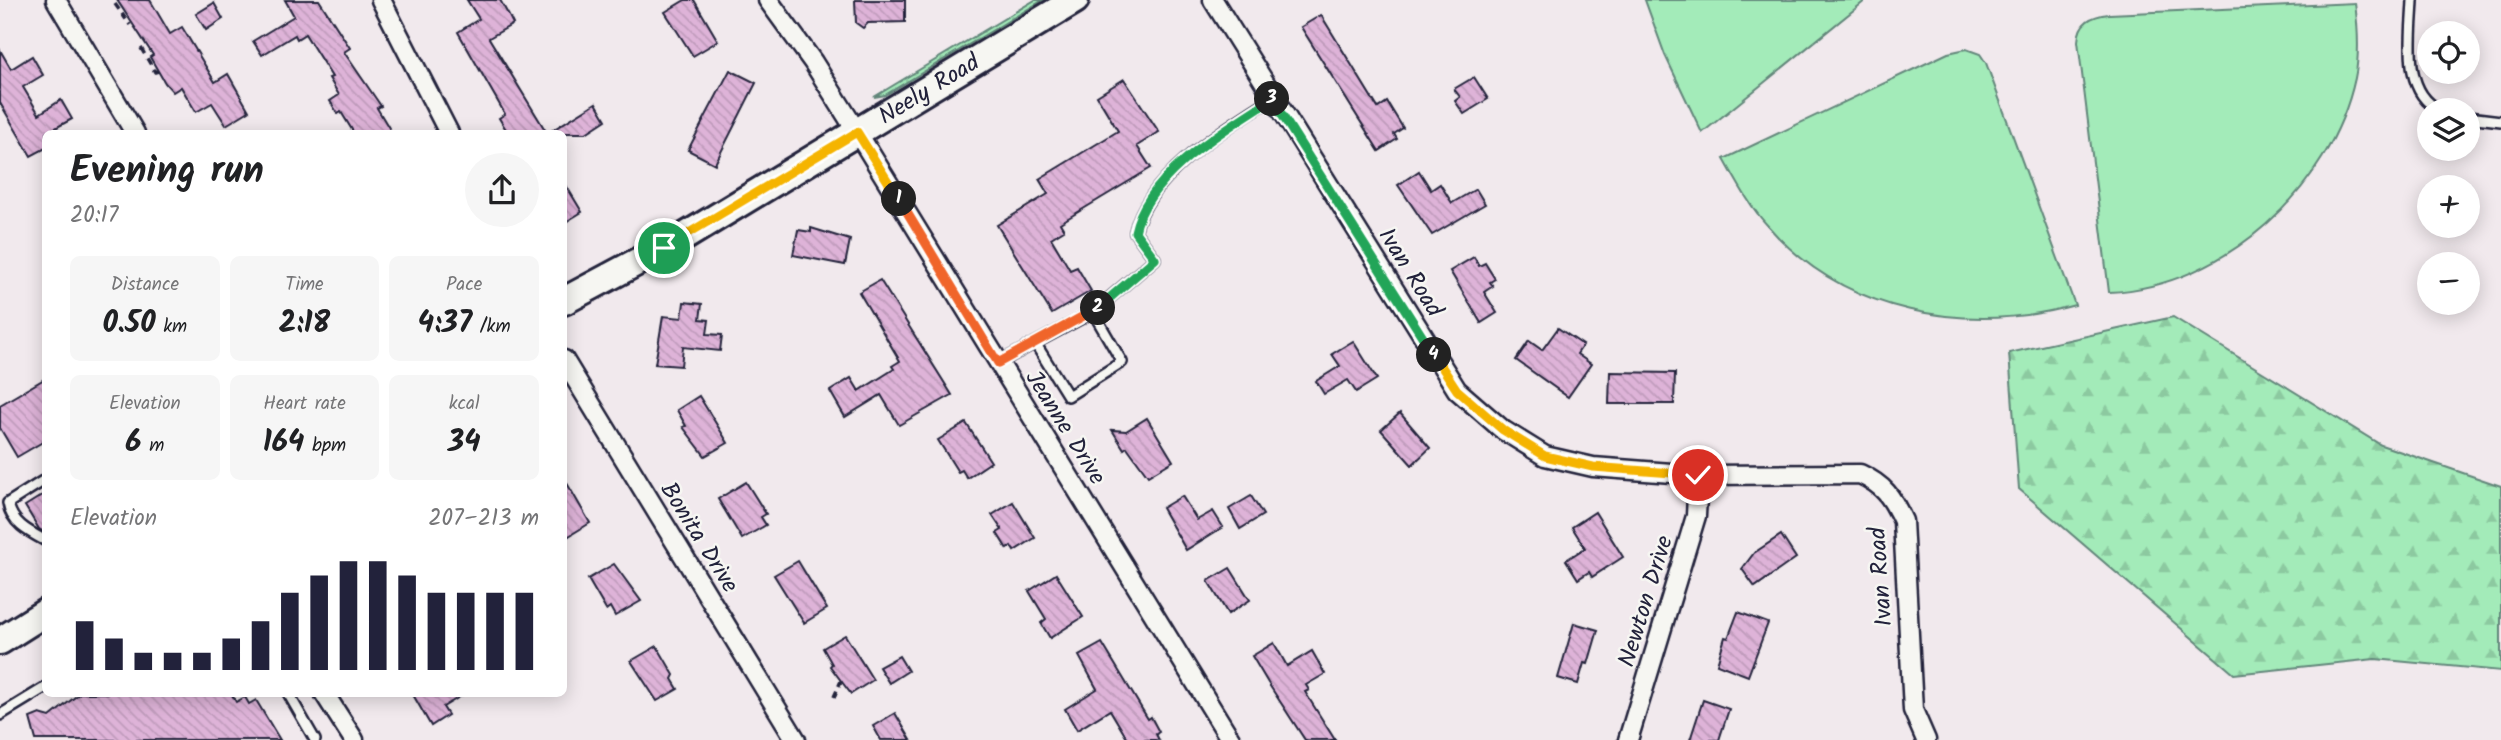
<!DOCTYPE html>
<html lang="en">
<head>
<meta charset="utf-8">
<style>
  :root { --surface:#fff; --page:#f6f6f6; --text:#202124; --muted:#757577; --accent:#22223b }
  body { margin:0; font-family:Kalam,sans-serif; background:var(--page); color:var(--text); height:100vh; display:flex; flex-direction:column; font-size:26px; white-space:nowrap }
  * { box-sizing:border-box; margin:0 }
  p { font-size:23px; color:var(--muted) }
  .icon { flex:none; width:38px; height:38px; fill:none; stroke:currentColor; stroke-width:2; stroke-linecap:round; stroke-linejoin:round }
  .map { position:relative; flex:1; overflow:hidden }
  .drawer { position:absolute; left:42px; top:130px; width:525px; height:567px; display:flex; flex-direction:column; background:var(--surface); border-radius:10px; box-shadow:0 4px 18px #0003 }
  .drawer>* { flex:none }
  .controls { position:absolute; left:2417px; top:21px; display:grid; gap:14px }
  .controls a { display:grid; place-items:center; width:63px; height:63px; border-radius:50%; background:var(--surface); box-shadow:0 4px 18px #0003; font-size:35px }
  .pin { position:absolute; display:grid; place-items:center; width:60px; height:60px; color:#fff; margin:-30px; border:4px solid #fff; border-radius:50%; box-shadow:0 2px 7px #0007 }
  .km { position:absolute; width:35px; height:35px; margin:-18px; border-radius:50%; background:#222; color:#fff; font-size:19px; line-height:35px; text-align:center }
  .round { display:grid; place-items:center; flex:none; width:74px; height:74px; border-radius:37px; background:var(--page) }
  .overview { display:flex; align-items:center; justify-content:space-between; height:119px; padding:0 28px }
  h1 { font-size:38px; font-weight:700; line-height:52px }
  .metrics { display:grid; grid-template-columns:repeat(3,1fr); gap:10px; height:119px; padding:7px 28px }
  .metrics div { display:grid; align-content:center; border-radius:10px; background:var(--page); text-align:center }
  .metrics b { font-size:30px; font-weight:700 }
  .metrics small { font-size:19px; font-weight:400 }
  .metrics p { font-size:19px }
  .chart { height:196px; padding:14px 28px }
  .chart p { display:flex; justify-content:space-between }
  .chart svg { width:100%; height:126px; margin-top:7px; stroke:var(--accent); stroke-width:6 }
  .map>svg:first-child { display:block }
  .grass { fill:url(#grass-dots); stroke:#62867a; stroke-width:2 }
  .forest { fill:url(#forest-firs); stroke:#62867a; stroke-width:2 }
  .pitch { fill:#a3ebb9; stroke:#62867a; stroke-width:2 }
  .building { fill:url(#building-back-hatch); stroke:#22223b; stroke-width:2 }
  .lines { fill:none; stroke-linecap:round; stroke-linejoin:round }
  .lane-casing { stroke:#22223b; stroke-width:14 }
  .street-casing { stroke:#22223b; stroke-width:23 }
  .secondary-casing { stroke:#22223b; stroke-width:32 }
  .path { stroke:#22223b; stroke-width:3.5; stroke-dasharray:7 5; stroke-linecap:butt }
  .lane { stroke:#f6f6f2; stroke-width:9 }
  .street { stroke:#f6f6f2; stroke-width:18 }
  .secondary { stroke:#f6f6f2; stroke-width:26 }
  .split-1-casing { stroke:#fff; stroke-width:14 }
  .split-2-casing { stroke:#fff; stroke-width:14 }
  .split-3-casing { stroke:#fff; stroke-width:14 }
  .split-4-casing { stroke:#fff; stroke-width:14 }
  .split-5-casing { stroke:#fff; stroke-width:14 }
  .split-1 { stroke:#f5b400; stroke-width:9 }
  .split-2 { stroke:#f0652b; stroke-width:9 }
  .split-3 { stroke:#22a559; stroke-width:9 }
  .split-4 { stroke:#22a559; stroke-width:9 }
  .split-5 { stroke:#f5b400; stroke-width:9 }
  .labels { text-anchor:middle; stroke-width:5; stroke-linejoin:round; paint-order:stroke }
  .street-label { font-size:24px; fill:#22223b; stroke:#f6f6f2 }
</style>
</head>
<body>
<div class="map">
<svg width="2501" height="740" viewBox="0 0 2501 740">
  <defs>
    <pattern id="grass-dots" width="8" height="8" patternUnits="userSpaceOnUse" patternTransform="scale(1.75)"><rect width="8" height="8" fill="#a3ebb9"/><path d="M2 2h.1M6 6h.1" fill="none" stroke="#8cc9a0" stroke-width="1.8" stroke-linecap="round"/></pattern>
    <pattern id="forest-firs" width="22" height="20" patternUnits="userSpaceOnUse" patternTransform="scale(1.75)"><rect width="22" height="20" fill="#a3ebb9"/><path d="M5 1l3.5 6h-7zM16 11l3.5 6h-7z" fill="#8cc9a0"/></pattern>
    <pattern id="building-back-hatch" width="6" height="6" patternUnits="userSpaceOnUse" patternTransform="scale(1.75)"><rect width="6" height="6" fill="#deb3d8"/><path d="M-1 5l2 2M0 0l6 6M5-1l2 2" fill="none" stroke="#be9aba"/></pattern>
  </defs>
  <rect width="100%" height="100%" fill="#f1e9ed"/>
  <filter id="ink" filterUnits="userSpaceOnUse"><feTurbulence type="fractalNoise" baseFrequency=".0143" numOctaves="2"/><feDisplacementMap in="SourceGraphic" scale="14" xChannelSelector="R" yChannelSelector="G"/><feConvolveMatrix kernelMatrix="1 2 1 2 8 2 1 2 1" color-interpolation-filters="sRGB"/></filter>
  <g filter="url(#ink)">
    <!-- grass -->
    <polygon class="grass" points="1035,0 1043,0 885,95 874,97"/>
    <!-- forest -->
    <polygon class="forest" points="2173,317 2381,445 2501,486 2501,671 2375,659 2234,674 2019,489 2009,353"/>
    <!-- pitch -->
    <g class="pitch">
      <polygon points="1645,0 1866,0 1702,133 1665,55"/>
      <path d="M2355,3C2358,27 2360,54 2355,78C2331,189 2223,287 2109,292L2078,41C2079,22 2091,16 2109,14Z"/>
      <path d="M1966,49L1980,54L1986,63L2075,305C1967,335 1844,314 1768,226C1750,207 1737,182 1724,159L1948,53Z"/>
    </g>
    <!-- building -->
    <g class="building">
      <polygon points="117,0 150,0 170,34 182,27 215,82 228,74 249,111 226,125 212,103 196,112 181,87 173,92 165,83 150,57 153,55"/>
      <polygon points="285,0 319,0 350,48 344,52 381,106 377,108 392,133 354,133 341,112 338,114 330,101 339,95 329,78 332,77 305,34 297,39 295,35 262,55 253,41 294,16"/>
      <polygon points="467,0 500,0 509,16 513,24 489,38 547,133 508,133 499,118 505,114 458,32 479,19"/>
      <polygon points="685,0 694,0 718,41 693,56 665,12"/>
      <polygon points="855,0 905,0 905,22 868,23 863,28 856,23"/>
      <polygon points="214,3 223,19 206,30 196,14"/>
      <polygon points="1321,15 1378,108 1387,102 1403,128 1394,134 1397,139 1379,151 1301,27"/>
      <polygon points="0,50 11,69 32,56 43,75 23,87 39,114 61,100 72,119 46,133 46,148 31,156 0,103"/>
      <polygon points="730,70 756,83 715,164 688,150"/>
      <polygon points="1474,77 1488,99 1464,114 1455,101 1460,97 1454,89"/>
      <polygon points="1124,79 1159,132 1137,146 1151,168 1060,223 1064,230 1051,238 1070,270 1077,267 1091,291 1052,314 997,225 1048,194 1039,179 1118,131 1097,96"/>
      <polygon points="596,103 606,120 586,133 548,133"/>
      <polygon points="1419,171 1431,190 1440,184 1452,203 1476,189 1485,204 1432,235 1398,185"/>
      <polygon points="564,182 582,212 564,223"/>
      <polygon points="811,228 850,240 845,265 793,255 798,230 811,232"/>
      <polygon points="1474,257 1479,266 1485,263 1495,279 1490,282 1493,286 1484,292 1497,313 1481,323 1450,271"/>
      <polygon points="880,280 952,395 899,425 881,395 845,417 830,391 851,378 859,391 894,369 892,366 900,361 859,292"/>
      <polygon points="684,302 702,304 700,319 709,320 707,334 722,335 720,351 683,347 681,366 655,364 663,316 682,318"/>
      <polygon points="1558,328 1583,345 1577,354 1591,364 1568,397 1516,360 1529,341 1542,350"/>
      <polygon points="1353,341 1377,379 1356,392 1348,380 1324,394 1316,381 1340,366 1332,354"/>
      <polygon points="1610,372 1675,373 1674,404 1609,404"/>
      <polygon points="46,378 46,440 17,457 0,428 0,405"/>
      <polygon points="699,396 728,443 705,456 683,427 686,426 677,410"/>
      <polygon points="1400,413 1430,448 1412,465 1381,430"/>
      <polygon points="1147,418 1173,461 1148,476 1127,447 1124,449 1112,430 1126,431"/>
      <polygon points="966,423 991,462 967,478 962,470 958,472 938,440"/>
      <polygon points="564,478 590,523 564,539"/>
      <polygon points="746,482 766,514 761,517 766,525 742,539 718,499"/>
      <polygon points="46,493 46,533 39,529 25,506"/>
      <polygon points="1182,496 1197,520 1213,511 1223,527 1186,550 1162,508"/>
      <polygon points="1251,496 1263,515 1240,529 1229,509"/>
      <polygon points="1013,502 1035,538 1014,551 1011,546 1007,549 997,533 1002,530 992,515"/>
      <polygon points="1595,512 1623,557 1592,577 1589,572 1578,579 1566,560 1585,548 1572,527"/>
      <polygon points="1781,535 1796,558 1755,587 1742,569 1754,553"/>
      <polygon points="798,561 827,609 804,623 774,575"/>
      <polygon points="614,564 641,601 615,616 610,607 606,610 588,579"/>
      <polygon points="1230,568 1250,600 1228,614 1208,581"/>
      <polygon points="1056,574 1083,617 1050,638 1041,623 1046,619 1029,591"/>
      <polygon points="1738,612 1768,623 1748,676 1717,664 1725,637 1728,638"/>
      <polygon points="1574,623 1598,630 1588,664 1584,663 1578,684 1558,678"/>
      <polygon points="845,635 873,680 851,694 830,666 832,664 823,648"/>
      <polygon points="1102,643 1148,719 1151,717 1159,732 1156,734 1159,740 1128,740 1110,710 1077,730 1065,709 1097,689 1079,656"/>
      <polygon points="1274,643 1287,666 1312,651 1325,674 1306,685 1309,690 1305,692 1335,740 1305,740 1268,683 1252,656"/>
      <polygon points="657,646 674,675 672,679 678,689 657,701 631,661"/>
      <polygon points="899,656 908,671 889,683 879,667"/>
      <polygon points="80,693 231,693 236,702 245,697 249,704 256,700 280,740 36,740 30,718 40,714 50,717"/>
      <polygon points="412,693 466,693 443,707 448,715 431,726"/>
      <polygon points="1703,700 1729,709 1719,740 1690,740"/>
      <polygon points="895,713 911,740 881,740 873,726"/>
    </g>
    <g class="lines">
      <defs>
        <g id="lane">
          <path d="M2413,0C2412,35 2401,92 2440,110"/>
          <polyline points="2468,117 2501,121"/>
          <path d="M1093,312L1155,259L1135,232C1148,174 1226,128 1273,98"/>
          <polyline points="998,363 1093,312 1122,362 1068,396 1035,343"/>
          <path d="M46,479L8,503C11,523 29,532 46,541"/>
          <polyline points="288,693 315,740"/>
          <polyline points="0,715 46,687"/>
        </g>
        <g id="street">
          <polyline points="56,0 135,133"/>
          <polyline points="381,0 449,133"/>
          <polyline points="768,0 813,62 857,132 1231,740"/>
          <path d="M1213,0L1457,390L1503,430L1545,456L1593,467L1698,475L1860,474C1884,485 1892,497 1903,521L1913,710L1926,740"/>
          <polyline points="564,360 796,740"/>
          <polyline points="324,693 354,740"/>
          <polyline points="1628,740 1696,516 1698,475"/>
        </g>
        <g id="secondary">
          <path id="s1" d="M564,301L684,237L1075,0"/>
          <polyline points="0,641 46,612"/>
        </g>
      </defs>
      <!-- lane casing -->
      <use href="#lane" class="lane-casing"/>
      <!-- street casing -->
      <use href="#street" class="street-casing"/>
      <!-- secondary casing -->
      <use href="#secondary" class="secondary-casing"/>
      <!-- path -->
      <g class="path">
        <polyline points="115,4 130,25"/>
        <polyline points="141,48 155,72 158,71"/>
        <polyline points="834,697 841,681"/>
      </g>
      <!-- lane -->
      <use href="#lane" class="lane"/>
      <!-- street -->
      <use href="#street" class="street"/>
      <!-- secondary -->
      <use href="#secondary" class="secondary"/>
    </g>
  </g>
  <g class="lines" filter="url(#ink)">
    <defs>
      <polyline id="split-1" points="664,248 857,132 899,199"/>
      <polyline id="split-2" points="899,199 998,363 1098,308"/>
      <path id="split-3" d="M1098,308L1155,259L1135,232C1147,174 1226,129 1272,99"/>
      <polyline id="split-4" points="1272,99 1434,355"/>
      <polyline id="split-5" points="1434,355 1457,390 1503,430 1545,456 1593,467 1698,475"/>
    </defs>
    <!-- split-1 casing -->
    <use href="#split-1" class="split-1-casing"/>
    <!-- split-2 casing -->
    <use href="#split-2" class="split-2-casing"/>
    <!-- split-3 casing -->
    <use href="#split-3" class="split-3-casing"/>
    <!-- split-4 casing -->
    <use href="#split-4" class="split-4-casing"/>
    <!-- split-5 casing -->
    <use href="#split-5" class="split-5-casing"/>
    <!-- split-1 -->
    <use href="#split-1" class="split-1"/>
    <!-- split-2 -->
    <use href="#split-2" class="split-2"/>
    <!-- split-3 -->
    <use href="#split-3" class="split-3"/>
    <!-- split-4 -->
    <use href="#split-4" class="split-4"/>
    <!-- split-5 -->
    <use href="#split-5" class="split-5"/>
  </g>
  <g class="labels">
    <!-- street labels -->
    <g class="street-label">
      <text dy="8" stroke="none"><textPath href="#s1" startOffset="422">Neely Road</textPath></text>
      <text transform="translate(1411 272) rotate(58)" y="8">Ivan Road</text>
      <text transform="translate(1066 427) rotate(58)" y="8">Jeanne Drive</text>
      <text transform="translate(700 537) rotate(58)" y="8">Bonita Drive</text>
      <text transform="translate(1880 577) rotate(-94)" y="8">Ivan Road</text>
      <text transform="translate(1645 601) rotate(-73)" y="8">Newton Drive</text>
    </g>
  </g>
</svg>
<div class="controls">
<a><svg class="icon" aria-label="locate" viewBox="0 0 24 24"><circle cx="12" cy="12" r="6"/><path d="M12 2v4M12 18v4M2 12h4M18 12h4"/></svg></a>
<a><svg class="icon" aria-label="layers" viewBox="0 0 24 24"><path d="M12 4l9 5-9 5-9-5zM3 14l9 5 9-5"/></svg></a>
<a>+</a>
<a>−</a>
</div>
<div class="pin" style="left:664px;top:248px;background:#1e9e55"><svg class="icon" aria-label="arrive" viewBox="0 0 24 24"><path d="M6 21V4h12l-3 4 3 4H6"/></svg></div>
<div class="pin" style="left:1698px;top:475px;background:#d93025"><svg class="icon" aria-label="check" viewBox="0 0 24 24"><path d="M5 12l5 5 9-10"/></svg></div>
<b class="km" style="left:899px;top:199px">1</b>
<b class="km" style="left:1098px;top:308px">2</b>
<b class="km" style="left:1272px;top:99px">3</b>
<b class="km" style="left:1434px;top:355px">4</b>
<section class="drawer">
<div class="overview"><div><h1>Evening run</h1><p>20:17</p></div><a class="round"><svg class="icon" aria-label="share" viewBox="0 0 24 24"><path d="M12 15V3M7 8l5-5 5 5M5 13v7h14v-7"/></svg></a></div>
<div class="metrics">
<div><p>Distance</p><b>0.50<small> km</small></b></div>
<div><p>Time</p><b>2:18</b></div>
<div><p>Pace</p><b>4:37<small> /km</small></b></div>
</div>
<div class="metrics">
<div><p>Elevation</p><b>6<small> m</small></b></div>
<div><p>Heart rate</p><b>164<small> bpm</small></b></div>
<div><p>kcal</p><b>34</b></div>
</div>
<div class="chart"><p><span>Elevation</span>207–213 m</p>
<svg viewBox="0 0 160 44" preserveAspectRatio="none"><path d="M5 44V27M15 44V33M25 44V38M35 44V38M45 44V38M55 44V33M65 44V27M75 44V17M85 44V11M95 44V6M105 44V6M115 44V11M125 44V17M135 44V17M145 44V17M155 44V17"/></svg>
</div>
</section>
</div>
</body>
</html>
